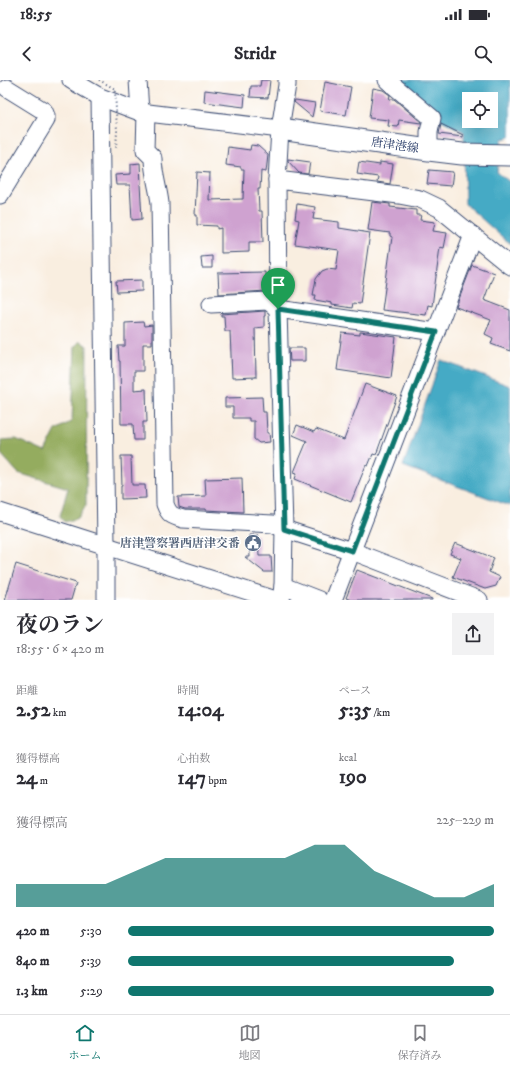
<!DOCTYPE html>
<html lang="ja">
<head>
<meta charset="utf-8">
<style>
  :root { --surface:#fff; --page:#f2f2f3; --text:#2b2b33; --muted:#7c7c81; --line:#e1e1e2; --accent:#0f766e }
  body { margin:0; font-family:"IM FELL DW Pica","Noto Serif JP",serif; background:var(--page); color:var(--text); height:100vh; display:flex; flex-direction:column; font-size:15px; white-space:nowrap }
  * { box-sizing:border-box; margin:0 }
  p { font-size:13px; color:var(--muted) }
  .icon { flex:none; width:22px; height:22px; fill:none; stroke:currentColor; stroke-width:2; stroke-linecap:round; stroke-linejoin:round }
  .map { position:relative; height:520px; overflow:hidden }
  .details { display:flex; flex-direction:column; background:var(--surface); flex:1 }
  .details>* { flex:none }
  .buttons { position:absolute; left:462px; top:12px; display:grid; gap:8px }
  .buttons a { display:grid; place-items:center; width:36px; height:36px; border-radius:0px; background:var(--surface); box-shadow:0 4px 16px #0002; font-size:20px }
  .pin { position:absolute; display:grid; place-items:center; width:34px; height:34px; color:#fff; margin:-41px -17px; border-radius:50% 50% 50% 0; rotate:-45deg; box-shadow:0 0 4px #0007 }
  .pin .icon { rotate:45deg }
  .round { display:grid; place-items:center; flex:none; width:42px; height:42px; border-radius:0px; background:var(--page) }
  .headline { display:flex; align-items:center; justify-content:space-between; height:68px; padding:0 16px }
  h1 { font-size:22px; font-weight:700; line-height:30px }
  .metrics { display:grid; grid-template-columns:repeat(3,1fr); gap:6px; height:68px; padding:4px 16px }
  .metrics div { display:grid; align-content:center }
  .metrics b { font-size:20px; font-weight:700 }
  .metrics small { font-size:11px; font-weight:400 }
  .metrics p { font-size:11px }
  .chart { height:112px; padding:8px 16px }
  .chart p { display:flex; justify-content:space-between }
  .chart svg { width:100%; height:72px; margin-top:4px; fill:var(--accent); opacity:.7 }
  ul { padding:0 16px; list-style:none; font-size:13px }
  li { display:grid; grid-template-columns:64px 48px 1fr; align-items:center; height:30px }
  li i { height:10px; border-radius:5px; background:var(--accent) }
  .status { display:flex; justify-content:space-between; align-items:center; height:28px; padding:0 20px; background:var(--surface); direction:ltr }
  .status svg { height:11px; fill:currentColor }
  header { display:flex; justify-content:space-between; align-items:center; height:52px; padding:0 16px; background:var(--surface); font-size:18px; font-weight:700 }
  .menu { display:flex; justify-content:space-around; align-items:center; height:56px; border-top:1px solid var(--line); background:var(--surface); font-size:11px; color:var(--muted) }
  .menu a { display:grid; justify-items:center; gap:2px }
  .menu .on { color:var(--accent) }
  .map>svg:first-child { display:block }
  .forest { fill:#94ac5e; stroke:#586e5e }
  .water { fill:#45aac5; stroke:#306c92; fill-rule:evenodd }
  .building { fill:#cfa2d0 }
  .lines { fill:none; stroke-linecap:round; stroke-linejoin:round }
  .minor-casing { stroke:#3c4c72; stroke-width:19 }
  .major-casing { stroke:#3c4c72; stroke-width:23 }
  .minor { stroke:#fff; stroke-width:17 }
  .major { stroke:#fff; stroke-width:21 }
  .path-bridge { stroke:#3c4c72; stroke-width:2; stroke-dasharray:1 3; stroke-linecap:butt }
  .route-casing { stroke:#fff; stroke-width:8 }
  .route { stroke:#0f766e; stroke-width:5 }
  .labels { text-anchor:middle; stroke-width:3; stroke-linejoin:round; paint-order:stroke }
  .street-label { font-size:12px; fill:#1b2f5e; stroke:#fff }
  .service-label { font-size:12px; font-weight:bold; fill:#4e5e75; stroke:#fff; text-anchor:end }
</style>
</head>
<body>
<div class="status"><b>18:55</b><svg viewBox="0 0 49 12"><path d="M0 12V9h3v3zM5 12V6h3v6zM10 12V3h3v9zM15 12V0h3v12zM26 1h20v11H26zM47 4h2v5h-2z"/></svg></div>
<header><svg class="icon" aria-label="back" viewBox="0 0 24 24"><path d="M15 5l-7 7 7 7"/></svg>Stridr<svg class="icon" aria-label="search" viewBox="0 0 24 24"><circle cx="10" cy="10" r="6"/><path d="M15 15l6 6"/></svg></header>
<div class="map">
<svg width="510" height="520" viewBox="0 0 510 520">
  <rect width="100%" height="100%" fill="#fff"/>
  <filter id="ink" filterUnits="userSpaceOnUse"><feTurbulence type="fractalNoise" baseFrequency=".025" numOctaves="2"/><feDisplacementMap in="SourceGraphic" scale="8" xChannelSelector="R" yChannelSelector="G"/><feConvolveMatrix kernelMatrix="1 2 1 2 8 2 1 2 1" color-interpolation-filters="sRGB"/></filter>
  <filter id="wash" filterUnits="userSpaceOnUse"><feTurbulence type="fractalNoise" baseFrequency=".012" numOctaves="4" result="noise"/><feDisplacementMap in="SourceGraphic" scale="16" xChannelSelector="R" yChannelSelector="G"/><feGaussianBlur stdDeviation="0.9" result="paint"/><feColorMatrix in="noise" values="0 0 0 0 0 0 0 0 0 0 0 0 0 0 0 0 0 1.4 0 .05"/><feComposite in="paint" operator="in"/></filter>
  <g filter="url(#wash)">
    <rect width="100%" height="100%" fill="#f9eee0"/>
    <!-- forest -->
    <polygon class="forest" points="80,261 87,266 86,425 78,438 65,442 60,436 68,408 18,393 1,374 1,360 16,359 45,372 56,350 72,341 75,266"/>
    <!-- water -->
    <g class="water">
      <path d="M393,0H510V57L502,59L497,92L510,102V164L465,124L464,52L435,37ZM469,19H491V41H469Z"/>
      <polygon points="441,280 510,306 510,426 403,386"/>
    </g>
    <g id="blocks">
      <!-- building -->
      <g class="building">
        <polygon points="261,0 270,0 268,18 250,17 251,6 260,6"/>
        <polygon points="325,2 351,7 346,35 320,31"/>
        <polygon points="373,8 383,10 390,15 389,19 394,19 421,42 421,43 399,40 398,47 388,46 389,40 369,38"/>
        <polygon points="205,10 245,15 244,27 204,22"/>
        <polygon points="295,20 315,23 312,37 294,22"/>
        <polygon points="441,44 463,55 463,57 439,54"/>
        <polygon points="251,65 258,66 268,75 266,92 261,91 260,109 258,109 259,131 262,131 263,162 249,162 249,172 221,173 221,148 217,149 217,146 197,145 197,135 195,135 197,92 210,93 209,120 243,119 244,89 241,89 241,87 226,85 228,67 250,70"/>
        <polygon points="288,79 310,82 308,94 299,93 288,81"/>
        <polygon points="359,82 380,85 380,82 393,84 390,104 377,102 378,97 357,94"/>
        <polygon points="140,83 141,104 140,104 142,139 132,140 130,105 116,105 115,95 131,94 131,84"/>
        <polygon points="429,90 453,92 451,106 427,104"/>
        <polygon points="372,122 390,124 390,127 416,130 416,135 421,135 420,140 435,142 433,151 447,153 444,168 440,167 432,226 428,225 426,235 382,230 392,157 390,156 390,153 368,150"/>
        <polygon points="297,124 315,127 313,139 339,142 339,148 370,153 360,224 353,223 352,228 332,225 332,223 315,220 316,215 313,215 316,199 322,191 327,189 336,190 339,170 295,164 299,140 295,139"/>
        <polygon points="212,176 212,188 202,188 201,177"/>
        <polygon points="472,185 494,193 484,220 510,230 510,271 491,264 493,258 485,254 491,240 456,227"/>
        <polygon points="265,192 266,211 219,214 218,193"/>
        <polygon points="142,200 142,211 117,212 116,201"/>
        <polygon points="265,231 265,236 264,236 264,247 255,248 256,297 232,298 230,251 225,251 224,236 221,236 221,234"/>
        <polygon points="143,242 144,246 152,245 152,264 143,264 143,291 134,291 134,310 146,309 147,342 143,342 143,360 134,360 133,344 121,344 120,281 119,281 118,266 125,266 125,243"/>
        <polygon points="360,252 396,257 391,298 337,290 342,253 360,255"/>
        <polygon points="289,268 305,268 305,281 290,281"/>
        <polygon points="365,304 397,316 376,375 373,374 368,386 366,385 351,422 295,399 297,393 294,392 307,361 293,355 297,345 314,352 316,349 344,360"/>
        <polygon points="262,317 263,332 266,332 267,353 269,353 270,362 259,363 254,359 254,341 249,341 249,338 233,338 233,327 225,327 225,318"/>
        <polygon points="121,376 131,376 132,405 145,405 146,418 121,419 121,406 122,406"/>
        <polygon points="242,398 243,432 206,430 206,429 185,429 179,427 178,417 206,416 205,399"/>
        <polygon points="249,455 258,455 259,476 271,476 272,492 264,492 245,477 250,477"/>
        <polygon points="455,463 494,478 489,492 500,497 496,506 485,509 453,497 461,478 450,474"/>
        <polygon points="16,484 76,503 71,520 5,520"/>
        <polygon points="357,490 432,519 432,520 351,520 346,518"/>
      </g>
    </g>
  </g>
  <g filter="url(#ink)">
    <use href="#blocks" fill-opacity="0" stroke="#3c4c72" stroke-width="1"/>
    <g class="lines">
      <defs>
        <g id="minor">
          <polyline points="71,0 100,17 140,32 280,49"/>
          <polyline points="138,0 140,32"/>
          <polyline points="387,0 432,38 429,52 429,70"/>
          <polyline points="100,17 106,465 106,520"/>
          <path d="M146,33L145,70L153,78C153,93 158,107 160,123L165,424C169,435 172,436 183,439L273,444L284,449L352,471L479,520"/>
          <polyline points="277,100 399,115 420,119 439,128 510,186"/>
          <polyline points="0,115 46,40 46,36 44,31 7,8"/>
          <polyline points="211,224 268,221 278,229 436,252"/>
          <polyline points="0,432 276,520"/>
          <polyline points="283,506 319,520"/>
          <polyline points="281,520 283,506 284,449 278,229 277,100 280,49 287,5 287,0"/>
          <polyline points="333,520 473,155"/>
        </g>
        <polyline id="major" points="280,49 429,70 462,74 510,75"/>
      </defs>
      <!-- minor casing -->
      <use href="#minor" class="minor-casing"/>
      <!-- major casing -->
      <use href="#major" class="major-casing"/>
      <!-- minor -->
      <use href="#minor" class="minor"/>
      <!-- major -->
      <use href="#major" class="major"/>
      <!-- path-bridge -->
      <polyline class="path-bridge" points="99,0 115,9 117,51 116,69"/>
    </g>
  </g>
  <g class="lines" filter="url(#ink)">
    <defs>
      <polygon id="route" points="278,229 436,252 352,471 284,449"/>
    </defs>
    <!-- route casing -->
    <use href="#route" class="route-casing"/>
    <!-- route -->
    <use href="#route" class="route"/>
  </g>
  <!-- icons -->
  <defs>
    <symbol id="civic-disc" viewBox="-11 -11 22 22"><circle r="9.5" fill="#5c6f8a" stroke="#fff"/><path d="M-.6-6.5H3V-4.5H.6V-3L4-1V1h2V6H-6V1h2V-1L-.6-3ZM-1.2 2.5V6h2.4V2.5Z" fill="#fff"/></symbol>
  </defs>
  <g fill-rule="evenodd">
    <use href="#civic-disc" x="243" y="453" width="20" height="20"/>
  </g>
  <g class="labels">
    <!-- street labels -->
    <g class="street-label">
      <text transform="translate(395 65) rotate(8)" y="4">唐津港線</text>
    </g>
    <!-- service labels -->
    <g class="service-label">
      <text x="240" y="467">唐津警察署西唐津交番</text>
    </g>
  </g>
</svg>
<div class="buttons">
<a><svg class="icon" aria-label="locate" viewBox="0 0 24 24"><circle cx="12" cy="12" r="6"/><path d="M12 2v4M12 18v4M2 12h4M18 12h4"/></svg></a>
</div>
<div class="pin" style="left:278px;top:229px;background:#1e9e55"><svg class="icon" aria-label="arrive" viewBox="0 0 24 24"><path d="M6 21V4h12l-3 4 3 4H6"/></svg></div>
</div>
<section class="details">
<div class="headline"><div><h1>夜のラン</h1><p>18:55 · 6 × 420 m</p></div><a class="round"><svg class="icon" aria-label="share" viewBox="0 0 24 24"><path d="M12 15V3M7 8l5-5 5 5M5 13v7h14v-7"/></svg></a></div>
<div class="metrics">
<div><p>距離</p><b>2.52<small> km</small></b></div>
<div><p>時間</p><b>14:04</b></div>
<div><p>ペース</p><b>5:35<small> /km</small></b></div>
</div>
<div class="metrics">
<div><p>獲得標高</p><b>24<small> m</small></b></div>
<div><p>心拍数</p><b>147<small> bpm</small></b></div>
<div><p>kcal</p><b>190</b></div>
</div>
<div class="chart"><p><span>獲得標高</span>225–229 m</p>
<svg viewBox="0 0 160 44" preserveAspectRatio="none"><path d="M0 44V30L10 30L20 30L30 30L40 22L50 14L60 14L70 14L80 14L90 14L100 6L110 6L120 22L130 30L140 38L150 38L160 30V44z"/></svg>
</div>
<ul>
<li><b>420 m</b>5:30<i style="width:100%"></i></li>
<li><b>840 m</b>5:39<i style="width:89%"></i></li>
<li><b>1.3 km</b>5:29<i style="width:100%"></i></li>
</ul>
</section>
<nav class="menu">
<a class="on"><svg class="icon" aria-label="home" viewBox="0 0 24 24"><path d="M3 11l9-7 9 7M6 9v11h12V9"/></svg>ホーム</a>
<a><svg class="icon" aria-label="map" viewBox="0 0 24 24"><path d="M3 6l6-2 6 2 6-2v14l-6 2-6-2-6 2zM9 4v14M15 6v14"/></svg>地図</a>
<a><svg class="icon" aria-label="saved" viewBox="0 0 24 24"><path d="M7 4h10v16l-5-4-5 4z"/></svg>保存済み</a>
</nav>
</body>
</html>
